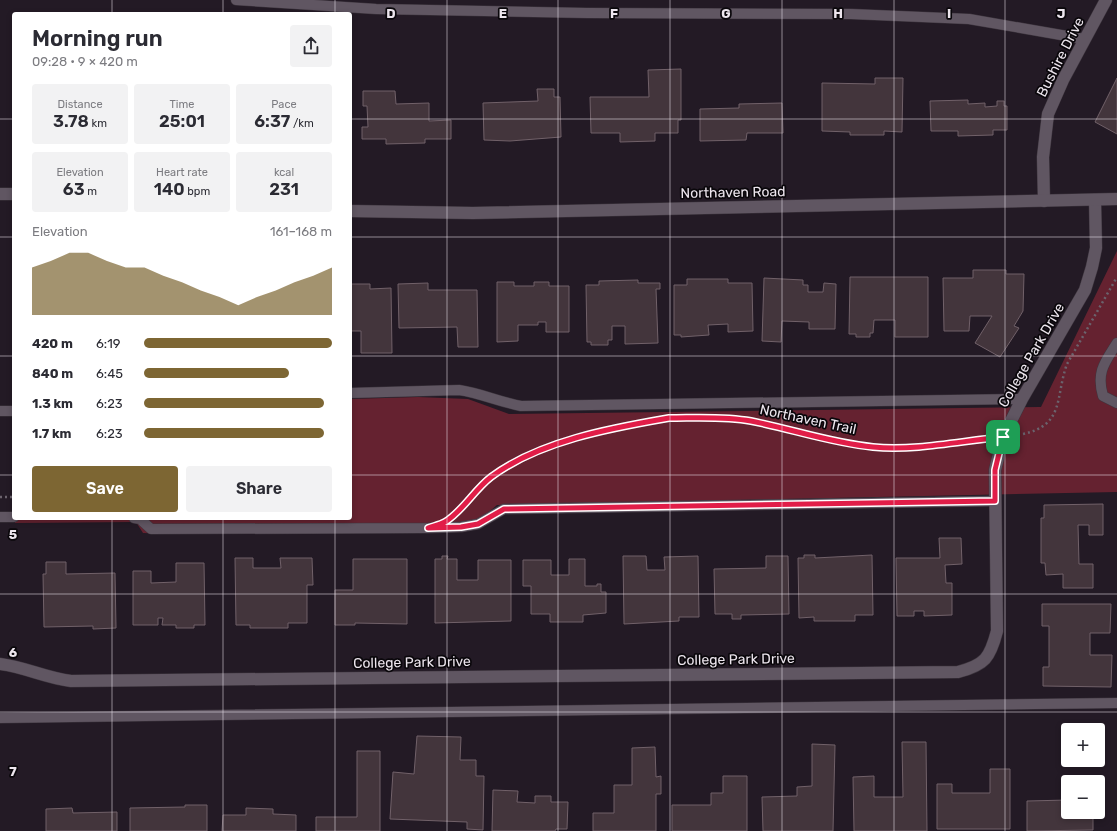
<!DOCTYPE html>
<html lang="en">
<head>
<meta charset="utf-8">
<style>
  :root { --surface:#fff; --page:#f2f2f3; --text:#2b2b33; --muted:#7c7c81; --accent:#7d6633 }
  body { margin:0; font-family:Rubik,sans-serif; background:var(--page); color:var(--text); height:100vh; display:flex; flex-direction:column; font-size:15px; white-space:nowrap }
  * { box-sizing:border-box; margin:0 }
  p { font-size:13px; color:var(--muted) }
  .icon { flex:none; width:22px; height:22px; fill:none; stroke:currentColor; stroke-width:2; stroke-linecap:round; stroke-linejoin:round }
  .map { position:relative; flex:1; overflow:hidden }
  .side { position:absolute; left:12px; top:12px; width:340px; height:508px; display:flex; flex-direction:column; background:var(--surface); border-radius:4px; box-shadow:0 2px 6px #0003 }
  .side>* { flex:none }
  .controls { position:absolute; left:1061px; top:723px; display:grid; gap:8px }
  .controls a { display:grid; place-items:center; width:44px; height:44px; border-radius:4px; background:var(--surface); box-shadow:0 2px 6px #0003; font-size:20px }
  .pin { position:absolute; display:grid; place-items:center; width:34px; height:34px; color:#fff; margin:-17px; border-radius:8px; box-shadow:0 2px 6px #0006 }
  .round { display:grid; place-items:center; flex:none; width:42px; height:42px; border-radius:4px; background:var(--page) }
  .overview { display:flex; align-items:center; justify-content:space-between; height:68px; padding:0 20px }
  h1 { font-size:22px; font-weight:600; line-height:30px }
  .metrics { display:grid; grid-template-columns:repeat(3,1fr); gap:6px; height:68px; padding:4px 20px }
  .metrics div { display:grid; align-content:center; border-radius:4px; background:var(--page); text-align:center }
  .metrics b { font-size:17px; font-weight:600 }
  .metrics small { font-size:11px; font-weight:400 }
  .metrics p { font-size:11px }
  .chart { height:112px; padding:8px 20px }
  .chart p { display:flex; justify-content:space-between }
  .chart svg { width:100%; height:72px; margin-top:4px; fill:var(--accent); opacity:.7 }
  .button { display:flex; gap:8px; margin-top:auto; padding:8px 20px }
  .button a { flex:1; height:46px; border-radius:4px; background:var(--accent); color:#fff; font-size:16px; font-weight:600; line-height:46px; text-align:center }
  .button a+a { background:var(--page); color:var(--text) }
  ul { padding:0 20px; list-style:none; font-size:13px }
  li { display:grid; grid-template-columns:64px 48px 1fr; align-items:center; height:30px }
  li i { height:10px; border-radius:5px; background:var(--accent) }
  .map>svg:first-child { display:block }
  .green { fill:#652230 }
  .building { fill:#43353c; stroke:#716169 }
  .lines { fill:none; stroke-linecap:round; stroke-linejoin:round }
  .lane-casing { stroke:#3e363f; stroke-width:11 }
  .street-casing { stroke:#3e363f; stroke-width:13 }
  .secondary-casing { stroke:#3e363f; stroke-width:13 }
  .path { stroke:#6b636d; stroke-width:2.5; stroke-dasharray:2 3; stroke-linecap:butt }
  .lane { stroke:#605662; stroke-width:10 }
  .street { stroke:#605662; stroke-width:12 }
  .secondary { stroke:#605662; stroke-width:12 }
  .route-casing { stroke:#fff; stroke-width:8 }
  .route { stroke:#e11d48; stroke-width:5 }
  .grid { fill:none; stroke:#ede6ee; stroke-width:1; stroke-opacity:0.55 }
  .labels { text-anchor:middle; stroke-width:3.5; stroke-linejoin:round; paint-order:stroke }
  .street-label { font-size:14px; fill:#ede6ee; stroke:#0a070b }
  .grid-label { font-size:13px; text-anchor:middle; font-weight:bold; fill:#ede6ee; stroke:#0a070b; stroke-width:3.5; stroke-linejoin:round; paint-order:stroke }
</style>
</head>
<body>
<div class="map">
<svg width="1117" height="831" viewBox="0 0 1117 831">
  <rect width="100%" height="100%" fill="#231a25"/>
  <!-- green -->
  <polygon class="green" points="1117,251 1117,492 497,505 465,532 171,534 143,533 136,522 15,523 15,518 350,518 350,399 418,397 468,399 509,414 1041,407"/>
  <!-- building -->
  <g class="building">
    <polygon points="681,69 681,120 678,120 678,133 655,133 655,141 620,142 620,133 591,133 590,97 649,97 648,70"/>
    <polygon points="875,78 903,78 902,132 884,131 884,135 850,135 850,132 822,131 822,83 875,84"/>
    <polygon points="1117,78 1117,134 1095,122"/>
    <polygon points="537,89 554,89 554,97 560,97 561,137 510,141 484,140 483,103 538,101"/>
    <polygon points="363,91 395,91 396,104 429,103 429,121 451,120 451,139 425,139 425,143 386,144 386,139 362,139 362,127 368,127 367,106 363,106"/>
    <polygon points="968,100 968,104 985,103 985,107 997,106 997,101 1004,101 1004,106 1007,106 1007,130 993,130 993,135 958,136 958,131 931,131 930,101"/>
    <polygon points="782,103 783,133 747,133 746,140 700,141 700,109 739,108 739,104"/>
    <polygon points="973,270 1006,270 1006,274 1024,274 1023,311 1014,326 1019,328 1000,357 975,343 992,316 970,316 969,331 944,331 943,278 973,278"/>
    <polygon points="850,277 928,277 928,337 895,337 895,320 874,320 873,333 870,333 870,337 856,337 856,334 849,334"/>
    <polygon points="764,278 803,280 803,285 808,285 808,292 823,292 824,283 836,284 835,329 809,329 809,322 782,321 781,342 762,341"/>
    <polygon points="687,279 728,279 728,283 752,283 753,331 728,332 728,324 708,325 709,335 681,337 681,335 674,335 674,285 687,285"/>
    <polygon points="638,280 638,283 660,283 660,289 656,289 658,343 625,344 625,326 612,326 612,340 608,340 608,345 591,345 591,342 587,342 586,285 599,285 599,281"/>
    <polygon points="497,282 514,282 514,286 534,286 534,282 549,282 549,286 569,286 569,332 546,332 546,322 538,322 538,325 518,325 518,341 497,342"/>
    <polygon points="428,283 428,290 477,290 478,347 458,347 457,327 399,328 398,284"/>
    <polygon points="350,284 370,284 370,289 391,288 392,353 361,353 361,331 350,331"/>
    <polygon points="1103,504 1103,535 1089,535 1089,525 1078,525 1079,564 1093,564 1093,588 1063,588 1063,574 1046,575 1045,563 1041,563 1041,518 1044,518 1044,505"/>
    <polygon points="939,538 961,538 962,564 945,565 946,583 952,583 952,615 924,616 924,611 914,611 914,616 897,616 896,558 940,558"/>
    <polygon points="804,555 815,555 815,558 872,555 873,615 855,615 855,621 814,621 814,617 799,618 798,558 804,558"/>
    <polygon points="442,556 448,556 447,559 457,559 457,580 478,580 478,560 511,560 511,621 435,623 435,559 442,559"/>
    <polygon points="623,556 646,556 647,570 665,570 664,557 698,556 699,617 679,617 679,621 624,624"/>
    <polygon points="766,556 788,556 789,614 741,615 741,619 732,619 732,614 715,614 714,569 766,568"/>
    <polygon points="235,558 253,558 253,568 281,568 280,558 312,558 313,585 307,585 307,623 288,623 288,628 250,628 250,625 236,625"/>
    <polygon points="353,559 407,559 407,624 355,623 355,625 335,625 335,590 353,590"/>
    <polygon points="569,559 585,559 585,586 597,586 597,584 601,584 601,592 606,592 606,613 583,615 583,622 550,622 550,614 531,614 531,586 523,586 523,560 551,560 551,575 569,575"/>
    <polygon points="46,562 66,562 66,574 115,573 116,628 93,629 93,626 44,627 43,574 46,574"/>
    <polygon points="176,563 204,563 205,625 194,625 194,628 176,628 176,625 162,625 163,618 158,618 158,625 133,625 133,571 151,571 151,583 176,582"/>
    <polygon points="1042,604 1111,604 1110,633 1090,633 1090,655 1112,655 1111,687 1043,686 1043,667 1049,667 1049,626 1042,626"/>
    <polygon points="417,736 461,737 460,760 476,760 476,776 484,776 483,830 467,829 467,822 390,819 393,772 414,774"/>
    <polygon points="902,742 926,742 927,831 854,831 853,777 874,776 874,797 903,797"/>
    <polygon points="812,744 835,745 833,831 763,831 762,797 797,796 797,787 812,786"/>
    <polygon points="655,747 656,777 661,776 661,794 656,794 656,831 593,831 593,813 614,813 614,785 632,785 632,748"/>
    <polygon points="357,751 380,751 380,831 316,831 316,817 357,817"/>
    <polygon points="990,769 1010,769 1010,829 937,829 937,784 952,784 952,793 990,793"/>
    <polygon points="723,776 747,776 747,831 672,831 672,805 711,805 711,793 723,793"/>
    <polygon points="1082,782 1102,782 1102,813 1093,813 1093,830 1027,831 1027,801 1068,800 1068,812 1098,812 1098,782"/>
    <polygon points="493,790 518,791 517,802 535,803 535,796 551,796 551,802 568,802 567,829 556,829 555,831 492,831"/>
    <polygon points="185,805 207,805 207,831 130,831 130,808 185,807"/>
    <polygon points="72,808 73,813 117,812 117,831 46,831 46,809"/>
    <polygon points="246,808 273,809 273,814 296,815 296,831 222,831 223,815 246,815"/>
  </g>
  <g class="lines">
    <defs>
      <g id="lane">
        <polyline points="236,0 376,9 587,13 851,14 969,19 1084,39"/>
        <path d="M1117,343C1105,362 1096,372 1103,396L1117,403"/>
        <path d="M350,393L459,390C480,393 500,402 521,406L1022,399"/>
        <polyline points="0,411 14,411"/>
        <polyline points="0,517 14,517"/>
        <polyline points="134,518 140,519 151,529 428,528 461,527 478,524 504,509 995,501"/>
        <polyline points="0,718 1117,703"/>
      </g>
      <g id="street">
        <polyline points="1044,201 1043,157 1048,114 1063,80 1106,0"/>
        <path d="M0,664C25,667 46,678 71,681L958,672C985,665 990,658 997,631L995,470L1003,437L1022,399L1085,290L1092,267L1096,248L1095,200"/>
      </g>
      <g id="secondary">
        <polyline points="0,194 14,194"/>
        <polyline points="350,211 473,213 1117,199"/>
      </g>
    </defs>
    <!-- lane casing -->
    <use href="#lane" class="lane-casing"/>
    <!-- street casing -->
    <use href="#street" class="street-casing"/>
    <!-- secondary casing -->
    <use href="#secondary" class="secondary-casing"/>
    <!-- path -->
    <g class="path">
      <path d="M732,420C780,423 825,443 873,447C911,450 949,444 986,438"/>
      <path d="M1023,434C1065,425 1055,397 1067,364L1117,277"/>
      <polyline points="0,497 14,497"/>
      <path d="M456,512C469,502 478,488 491,478C531,445 605,429 656,420"/>
    </g>
    <!-- lane -->
    <use href="#lane" class="lane"/>
    <!-- street -->
    <use href="#street" class="street"/>
    <!-- secondary -->
    <use href="#secondary" class="secondary"/>
  </g>
  <g class="lines">
    <defs>
      <path id="route" d="M669,418C695,418 724,416 751,421C792,429 831,443 873,447C916,451 960,441 1003,437L995,470V501L504,509L478,524L461,527L428,528C433,526 440,525 445,522C463,511 474,490 491,477C539,441 611,428 669,418Z"/>
    </defs>
    <!-- route casing -->
    <use href="#route" class="route-casing"/>
    <!-- route -->
    <use href="#route" class="route"/>
  </g>
  <!-- grid -->
  <path class="grid" d="M112,0V14M223,0V14M335,0V14M447,0V831M558,0V831M670,0V831M782,0V831M894,0V831M1005,0V831M0,119H14M350,119H1117M0,237H14M350,237H1117M0,356H14M350,356H1117M0,475H14M350,475H1117M112,518V831M223,518V831M335,518V831M0,594H1117M0,712H1117"/>
  <g class="labels">
    <!-- street labels -->
    <g class="street-label">
      <text transform="translate(1060 57) rotate(-63)" y="5">Bushire Drive</text>
      <text transform="translate(733 192) rotate(-1)" y="5">Northaven Road</text>
      <text transform="translate(1031 355) rotate(-60)" y="5">College Park Drive</text>
      <text transform="translate(808 419) rotate(12)" y="5">Northaven Trail</text>
      <text transform="translate(736 659) rotate(-1)" y="5">College Park Drive</text>
      <text transform="translate(412 662) rotate(-1)" y="5">College Park Drive</text>
    </g>
  </g>
  <g class="grid-label">
    <text x="391" y="18">D</text>
    <text x="503" y="18">E</text>
    <text x="614" y="18">F</text>
    <text x="726" y="18">G</text>
    <text x="838" y="18">H</text>
    <text x="949" y="18">I</text>
    <text x="1061" y="18">J</text>
    <text x="13" y="539">5</text>
    <text x="13" y="657">6</text>
    <text x="13" y="776">7</text>
  </g>
</svg>
<div class="controls">
<a>+</a>
<a>−</a>
</div>
<div class="pin" style="left:1003px;top:437px;background:#1e9e55"><svg class="icon" aria-label="arrive" viewBox="0 0 24 24"><path d="M6 21V4h12l-3 4 3 4H6"/></svg></div>
<section class="side">
<div class="overview"><div><h1>Morning run</h1><p>09:28 · 9 × 420 m</p></div><a class="round"><svg class="icon" aria-label="share" viewBox="0 0 24 24"><path d="M12 15V3M7 8l5-5 5 5M5 13v7h14v-7"/></svg></a></div>
<div class="metrics">
<div><p>Distance</p><b>3.78<small> km</small></b></div>
<div><p>Time</p><b>25:01</b></div>
<div><p>Pace</p><b>6:37<small> /km</small></b></div>
</div>
<div class="metrics">
<div><p>Elevation</p><b>63<small> m</small></b></div>
<div><p>Heart rate</p><b>140<small> bpm</small></b></div>
<div><p>kcal</p><b>231</b></div>
</div>
<div class="chart"><p><span>Elevation</span>161–168 m</p>
<svg viewBox="0 0 160 44" preserveAspectRatio="none"><path d="M0 44V15L10 11L20 6L30 6L40 11L50 15L60 15L70 20L80 24L90 29L100 33L110 38L120 33L130 29L140 24L150 20L160 15V44z"/></svg>
</div>
<ul>
<li><b>420 m</b>6:19<i style="width:100%"></i></li>
<li><b>840 m</b>6:45<i style="width:77%"></i></li>
<li><b>1.3 km</b>6:23<i style="width:96%"></i></li>
<li><b>1.7 km</b>6:23<i style="width:96%"></i></li>
</ul>
<div class="button"><a>Save</a><a>Share</a></div>
</section>
</div>
</body>
</html>
